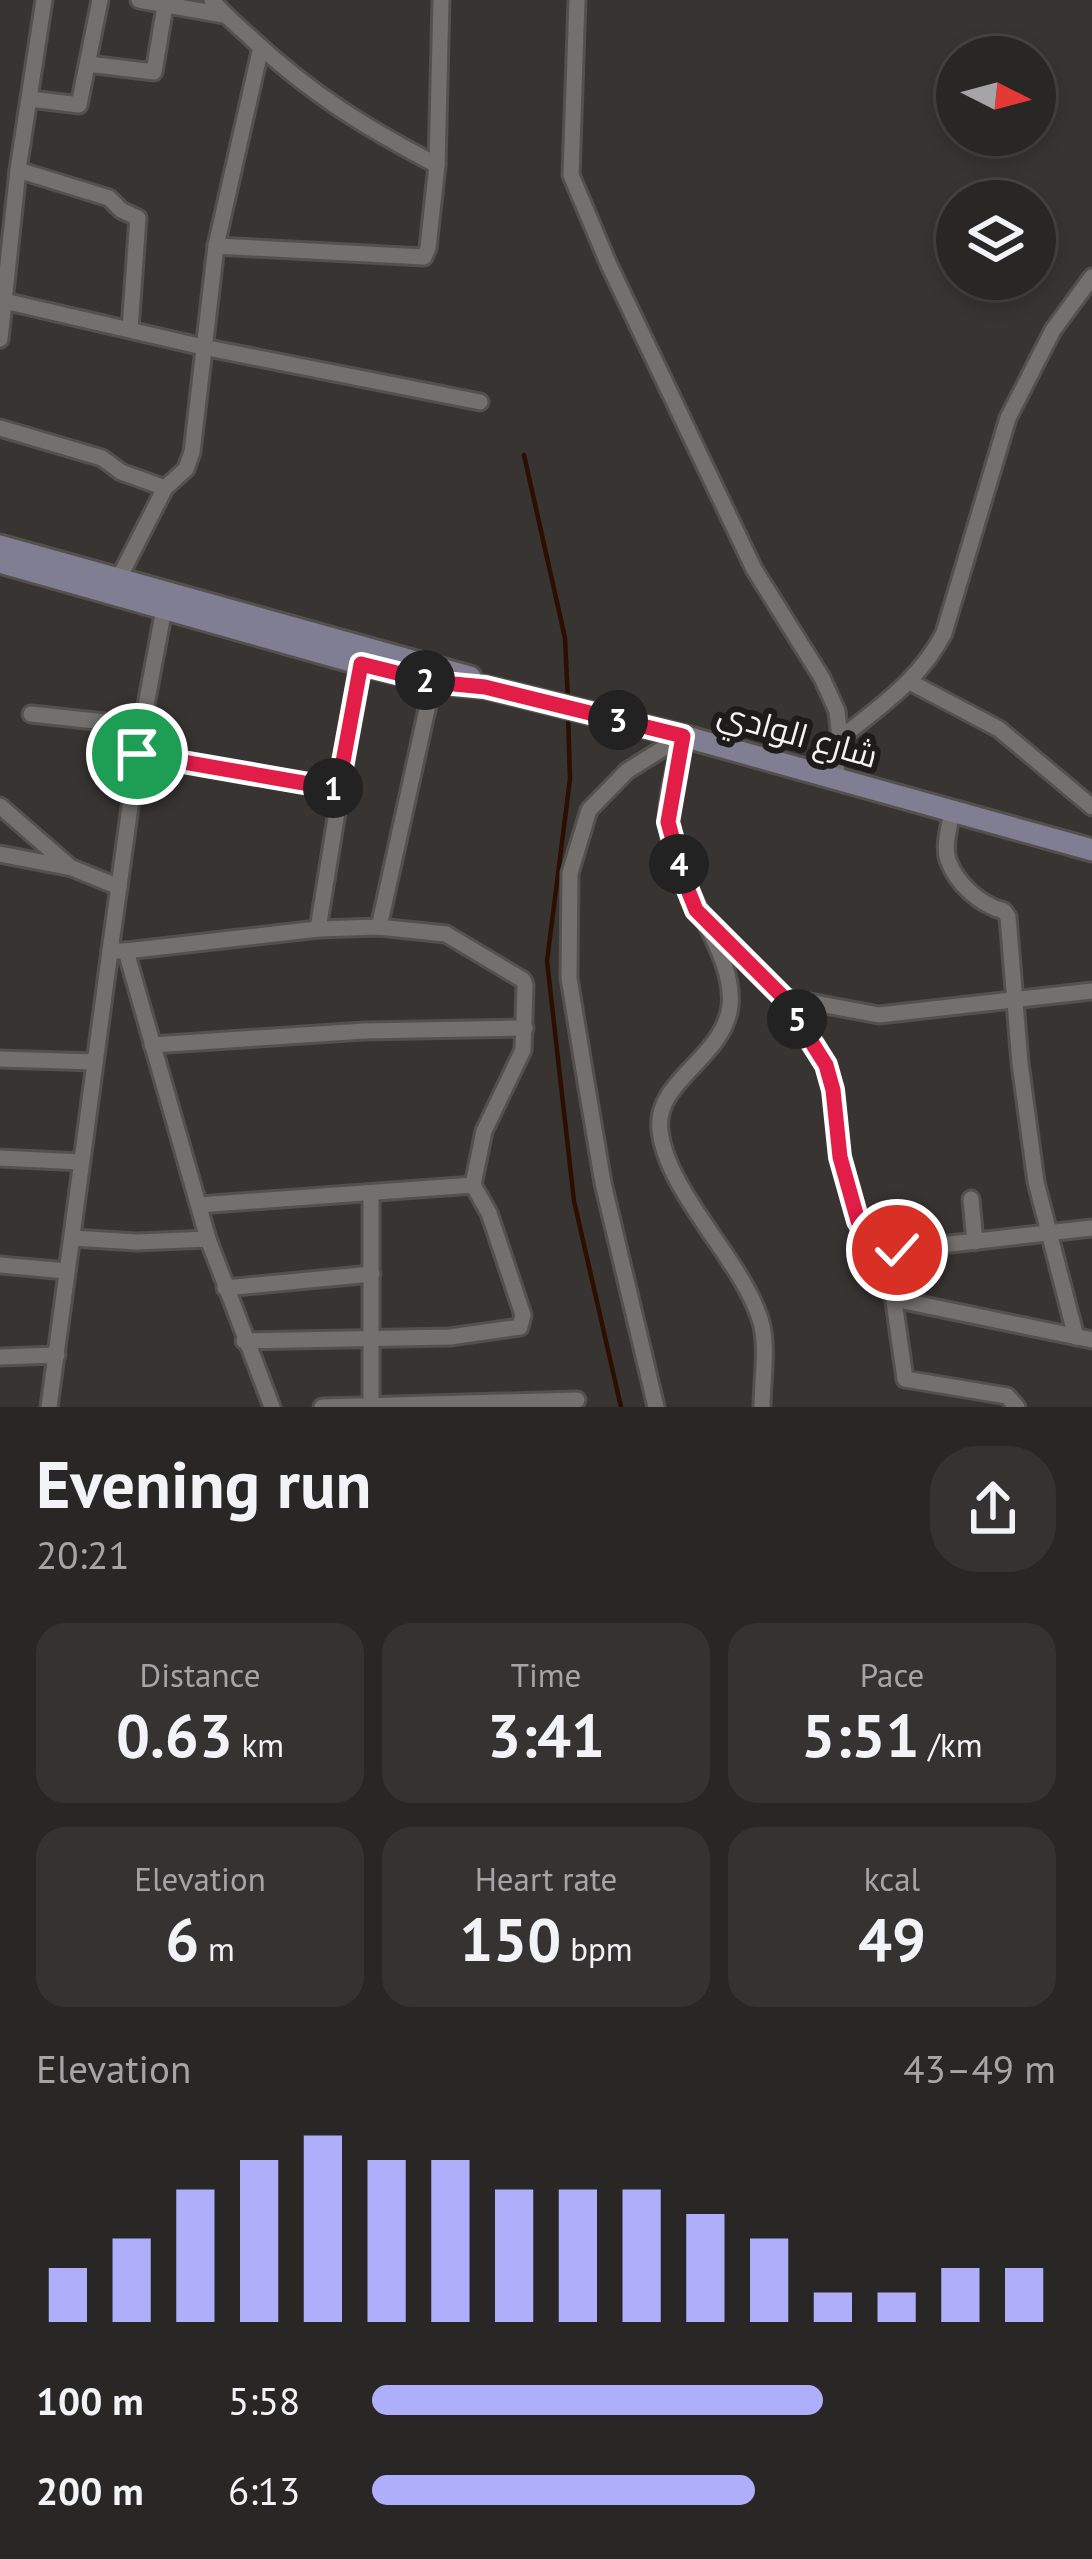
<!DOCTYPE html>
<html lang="en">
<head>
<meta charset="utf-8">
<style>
  :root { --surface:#292726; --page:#353332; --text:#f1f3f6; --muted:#a5a5a7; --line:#454443; --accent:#aeaefa }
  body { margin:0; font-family:"PT Sans",Cairo,sans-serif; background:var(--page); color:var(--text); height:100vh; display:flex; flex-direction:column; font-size:45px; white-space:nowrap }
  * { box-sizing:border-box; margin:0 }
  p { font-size:39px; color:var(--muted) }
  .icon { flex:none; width:66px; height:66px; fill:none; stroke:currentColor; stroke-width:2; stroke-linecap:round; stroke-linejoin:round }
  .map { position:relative; height:1407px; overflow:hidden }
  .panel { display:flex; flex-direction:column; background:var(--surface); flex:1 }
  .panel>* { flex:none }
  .needle { width:78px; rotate:96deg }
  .buttons { position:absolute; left:936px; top:36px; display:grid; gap:24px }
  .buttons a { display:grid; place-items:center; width:120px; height:120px; border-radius:50%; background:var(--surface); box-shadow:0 6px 18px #0003,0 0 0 3px var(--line); font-size:60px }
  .pin { position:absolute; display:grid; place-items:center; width:102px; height:102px; color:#fff; margin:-51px; border:6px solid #fff; border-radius:50%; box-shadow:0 3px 12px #0007 }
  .km { position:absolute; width:60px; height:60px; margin:-30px; border-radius:50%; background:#222; color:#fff; font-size:33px; line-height:60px; text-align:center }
  .round { display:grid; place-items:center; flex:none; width:126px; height:126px; border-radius:48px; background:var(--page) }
  .headline { display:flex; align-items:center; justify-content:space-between; height:204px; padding:0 36px }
  h1 { font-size:66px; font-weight:600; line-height:90px }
  .stats { display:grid; grid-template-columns:repeat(3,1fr); gap:18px; height:204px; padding:12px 36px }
  .stats div { display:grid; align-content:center; border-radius:30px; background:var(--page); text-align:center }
  .stats b { font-size:60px; font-weight:600 }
  .stats small { font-size:33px; font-weight:400 }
  .stats p { font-size:33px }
  .chart { height:336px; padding:24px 36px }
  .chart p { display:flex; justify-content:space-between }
  .chart svg { width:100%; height:216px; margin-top:12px; stroke:var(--accent); stroke-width:6 }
  ul { padding:0 36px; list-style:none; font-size:39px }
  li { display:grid; grid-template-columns:192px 144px 1fr; align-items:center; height:90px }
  li i { height:30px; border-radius:15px; background:var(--accent) }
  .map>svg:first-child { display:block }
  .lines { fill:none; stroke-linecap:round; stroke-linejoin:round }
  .stream { stroke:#2c0f00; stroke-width:4.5 }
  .street-casing { stroke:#53504e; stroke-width:21 }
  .secondary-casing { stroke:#53504e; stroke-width:27 }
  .street { stroke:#73706e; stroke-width:15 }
  .secondary { stroke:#807e92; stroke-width:21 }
  .route-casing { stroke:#fff; stroke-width:24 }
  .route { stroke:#e11d48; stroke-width:15 }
  .labels { text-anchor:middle; stroke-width:12; stroke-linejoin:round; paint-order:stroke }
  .street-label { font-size:33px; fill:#f6f4f2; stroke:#1e1c1b }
</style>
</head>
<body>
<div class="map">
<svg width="1092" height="1407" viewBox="0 0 1092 1407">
  <rect width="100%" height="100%" fill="#373432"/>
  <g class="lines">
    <!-- stream -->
    <g class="stream">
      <polyline points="524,455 565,638 568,702"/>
      <polyline points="568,714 570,779 547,961 574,1201 621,1407"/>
    </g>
    <defs>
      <g id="street">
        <polyline points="139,0 224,15"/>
        <path d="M212,0C224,15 238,26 252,39C311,94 366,128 437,165"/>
        <polyline points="577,0 571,175 609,265 754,569 822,678 837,711 840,739 835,779"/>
        <polyline points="88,64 154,72 165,6"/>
        <polyline points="31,99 79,105 100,0"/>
        <polyline points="18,170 109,198 121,210 138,218 130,329"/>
        <polyline points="216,246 424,257 428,248 437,165 441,0"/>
        <polyline points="0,300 203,347 480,402"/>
        <polyline points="0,339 18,170 44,0"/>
        <polyline points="0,428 102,458 121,472 165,488"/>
        <polyline points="119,578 165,488 186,469 192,452 216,246 261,47"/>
        <polyline points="164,609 139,742 110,951 126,951 208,1239 272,1407"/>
        <polyline points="910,682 999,729 1092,807"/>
        <polyline points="31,714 142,726"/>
        <path d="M683,736C677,764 665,797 668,826C675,888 736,952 730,1006C724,1058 654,1081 660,1130C666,1190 738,1256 759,1316C769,1342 762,1379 762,1407"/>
        <path d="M840,739C880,706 920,680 944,633L1008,418L1053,330L1092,277"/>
        <polyline points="137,754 338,789"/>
        <polyline points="0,806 70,867"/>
        <path d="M952,811C950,825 943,846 948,860C957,885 981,905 1004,911L1008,917L1020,1063L1036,1182L1076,1337"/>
        <polyline points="0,854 72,868 119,887"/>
        <polyline points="379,927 433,682"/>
        <polyline points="318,929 361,664"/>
        <polyline points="713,931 783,997 826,1065 833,1090 840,1158 858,1221 864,1235 888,1259 905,1379 1007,1396 1017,1407"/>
        <polyline points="126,951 318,929 379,927 446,934 523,980 525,985 523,1050 484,1131 473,1185 489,1213 523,1315 520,1327 450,1337 244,1341"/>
        <polyline points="783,997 879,1015 1092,991"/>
        <polyline points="152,1045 364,1031 525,1028"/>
        <polyline points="0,1059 94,1062"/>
        <polyline points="0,1158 81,1162"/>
        <polyline points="371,1193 371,1407"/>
        <polyline points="971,1199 975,1242"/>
        <polyline points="199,1205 473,1185"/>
        <polyline points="72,1238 137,1242 208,1239"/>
        <polyline points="881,1246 897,1250 1092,1228"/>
        <polyline points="0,1265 67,1271"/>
        <polyline points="225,1288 372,1274"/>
        <polyline points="894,1299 1092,1340"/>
        <polyline points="0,1357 57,1355"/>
        <polyline points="49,1407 110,951"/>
        <polyline points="322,1407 577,1400"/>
        <polyline points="656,1407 603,1183 585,1076 569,978 570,873 589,810 627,771 683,736"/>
      </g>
      <g id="secondary">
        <polyline points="0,546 470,677"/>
        <polyline points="0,562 361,664 433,682 485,687 683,736 1092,850"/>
      </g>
    </defs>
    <!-- street casing -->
    <use href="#street" class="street-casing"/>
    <!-- secondary casing -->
    <use href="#secondary" class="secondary-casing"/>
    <!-- street -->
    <use href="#street" class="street"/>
    <!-- secondary -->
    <use href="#secondary" class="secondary"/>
  </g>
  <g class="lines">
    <defs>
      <polyline id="route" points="137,754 338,789 361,664 433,682 485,687 683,736 668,822 684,880 696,910 783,997 826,1065 833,1090 840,1157 858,1221 872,1244 897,1250"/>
    </defs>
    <!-- route casing -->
    <use href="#route" class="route-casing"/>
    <!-- route -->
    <use href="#route" class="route"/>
  </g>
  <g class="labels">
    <!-- street labels -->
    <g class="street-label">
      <text transform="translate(798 734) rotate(16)" y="12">شارع الوادي</text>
    </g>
  </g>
</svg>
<div class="buttons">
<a><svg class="needle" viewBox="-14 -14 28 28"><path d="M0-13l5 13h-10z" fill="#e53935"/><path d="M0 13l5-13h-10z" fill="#a5a5a7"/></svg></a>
<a><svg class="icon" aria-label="layers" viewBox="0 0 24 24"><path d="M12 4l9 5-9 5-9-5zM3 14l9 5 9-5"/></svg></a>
</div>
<div class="pin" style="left:137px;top:754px;background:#1e9e55"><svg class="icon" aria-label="arrive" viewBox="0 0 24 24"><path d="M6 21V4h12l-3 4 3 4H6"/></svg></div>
<div class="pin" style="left:897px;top:1250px;background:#d93025"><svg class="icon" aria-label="check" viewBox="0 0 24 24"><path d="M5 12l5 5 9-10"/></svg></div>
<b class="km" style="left:333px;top:788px">1</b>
<b class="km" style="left:425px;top:680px">2</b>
<b class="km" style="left:618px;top:720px">3</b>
<b class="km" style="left:679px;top:864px">4</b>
<b class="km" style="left:797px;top:1019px">5</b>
</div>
<section class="panel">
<div class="headline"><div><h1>Evening run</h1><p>20:21</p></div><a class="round"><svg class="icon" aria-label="share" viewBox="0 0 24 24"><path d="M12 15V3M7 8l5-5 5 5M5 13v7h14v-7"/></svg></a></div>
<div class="stats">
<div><p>Distance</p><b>0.63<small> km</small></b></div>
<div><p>Time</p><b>3:41</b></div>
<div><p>Pace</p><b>5:51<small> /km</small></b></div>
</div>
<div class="stats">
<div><p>Elevation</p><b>6<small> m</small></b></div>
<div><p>Heart rate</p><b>150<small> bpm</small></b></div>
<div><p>kcal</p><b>49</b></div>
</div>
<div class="chart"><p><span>Elevation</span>43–49 m</p>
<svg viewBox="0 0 160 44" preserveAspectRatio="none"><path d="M5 44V33M15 44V27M25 44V17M35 44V11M45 44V6M55 44V11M65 44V11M75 44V17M85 44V17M95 44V17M105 44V22M115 44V27M125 44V38M135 44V38M145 44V33M155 44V33"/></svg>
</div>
<ul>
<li><b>100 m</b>5:58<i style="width:66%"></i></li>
<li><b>200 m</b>6:13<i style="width:56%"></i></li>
</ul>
</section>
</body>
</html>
